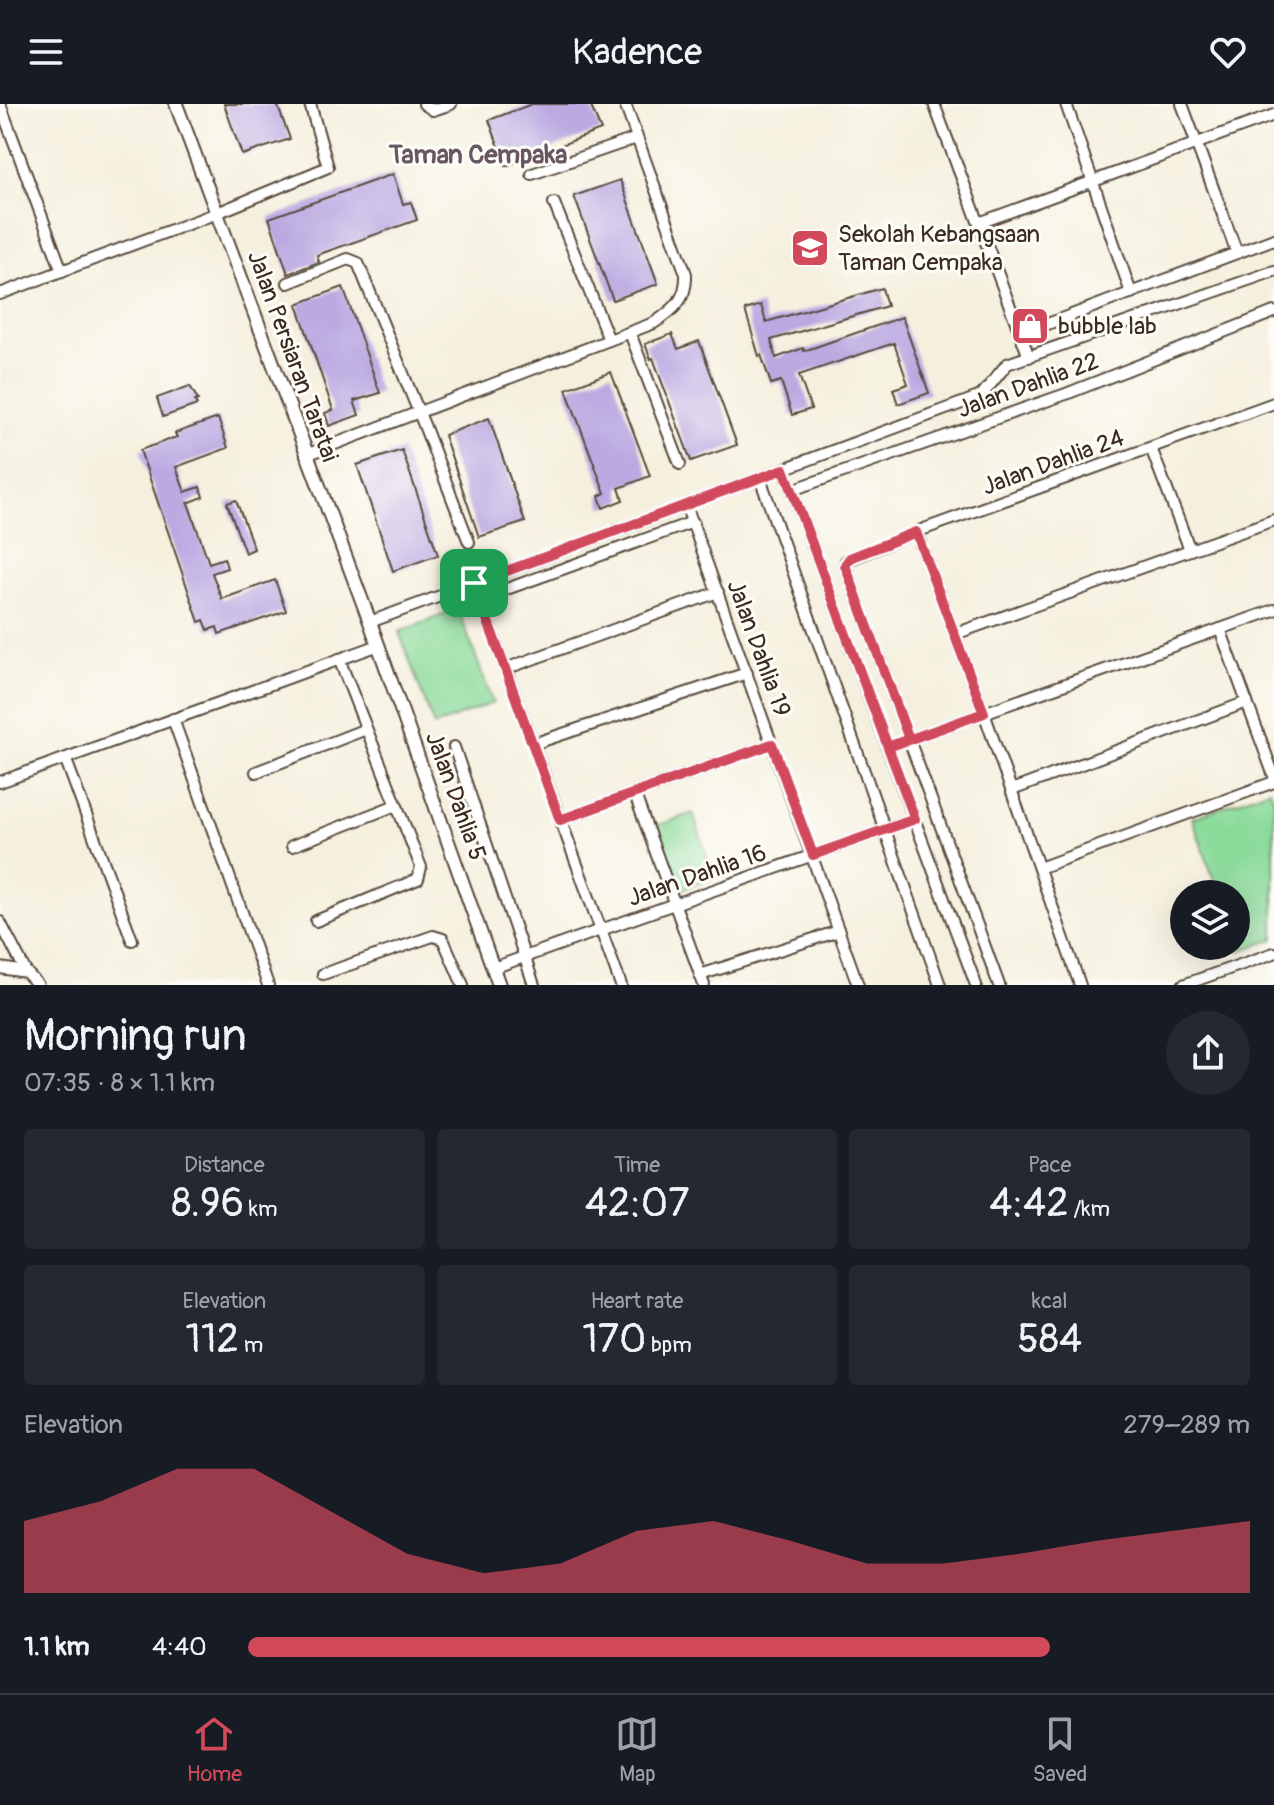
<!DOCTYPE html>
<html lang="en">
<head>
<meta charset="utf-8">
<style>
  :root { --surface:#171b24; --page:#242831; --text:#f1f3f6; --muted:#9ea1a6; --line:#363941; --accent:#d1495b }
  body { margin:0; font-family:Pangolin,sans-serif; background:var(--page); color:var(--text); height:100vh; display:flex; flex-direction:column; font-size:30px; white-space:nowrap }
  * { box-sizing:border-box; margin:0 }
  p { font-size:26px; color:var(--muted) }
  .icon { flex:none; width:44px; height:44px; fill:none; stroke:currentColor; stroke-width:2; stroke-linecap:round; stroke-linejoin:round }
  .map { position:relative; height:881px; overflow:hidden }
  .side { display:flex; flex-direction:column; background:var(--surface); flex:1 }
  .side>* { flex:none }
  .controls { position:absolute; left:1170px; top:776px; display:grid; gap:16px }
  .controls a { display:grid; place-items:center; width:80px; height:80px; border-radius:50%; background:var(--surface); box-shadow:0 8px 32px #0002; font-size:40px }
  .pin { position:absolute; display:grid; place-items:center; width:68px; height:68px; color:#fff; margin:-34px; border-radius:16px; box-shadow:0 4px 12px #0006 }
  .round { display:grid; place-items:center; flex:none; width:84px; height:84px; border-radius:42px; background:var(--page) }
  .headline { display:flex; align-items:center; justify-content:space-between; height:136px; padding:0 24px }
  h1 { font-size:44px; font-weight:600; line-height:60px }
  .stats { display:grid; grid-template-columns:repeat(3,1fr); gap:12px; height:136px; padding:8px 24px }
  .stats div { display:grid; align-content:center; border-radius:8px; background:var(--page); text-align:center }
  .stats b { font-size:40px; font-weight:600 }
  .stats small { font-size:22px; font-weight:400 }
  .stats p { font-size:22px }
  .chart { height:224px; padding:16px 24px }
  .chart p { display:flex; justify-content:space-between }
  .chart svg { width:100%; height:144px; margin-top:8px; fill:var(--accent); opacity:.7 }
  ul { padding:0 24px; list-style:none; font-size:26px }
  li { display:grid; grid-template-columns:128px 96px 1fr; align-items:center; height:60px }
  li i { height:20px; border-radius:10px; background:var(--accent) }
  header { display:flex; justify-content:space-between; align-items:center; height:104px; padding:0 24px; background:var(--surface); font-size:36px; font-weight:600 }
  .dock { display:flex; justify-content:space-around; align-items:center; height:112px; border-top:2px solid var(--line); background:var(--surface); font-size:22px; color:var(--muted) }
  .dock a { display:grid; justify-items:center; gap:4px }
  .dock .current { color:var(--accent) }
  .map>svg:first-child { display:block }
  .green { fill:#8ada9a; stroke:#62825c; stroke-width:2 }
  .building { fill:#bbaae2 }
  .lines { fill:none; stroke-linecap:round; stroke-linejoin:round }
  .minor-casing { stroke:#57483b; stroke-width:14 }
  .tertiary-casing { stroke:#57483b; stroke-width:16 }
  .minor { stroke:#fff; stroke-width:10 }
  .tertiary { stroke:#fff; stroke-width:12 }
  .route-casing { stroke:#fff; stroke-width:16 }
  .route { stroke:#d1495b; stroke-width:10 }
  .labels { text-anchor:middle; stroke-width:6; stroke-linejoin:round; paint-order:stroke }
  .poi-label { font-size:24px; fill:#3b2a1e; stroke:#fdfcf7; text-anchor:start }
  .street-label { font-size:24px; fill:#3b2a1e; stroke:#fdfcf7 }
  .neighbourhood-label { font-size:26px; font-weight:bold; fill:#685763; stroke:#fdfcf7 }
</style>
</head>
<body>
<header><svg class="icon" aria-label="menu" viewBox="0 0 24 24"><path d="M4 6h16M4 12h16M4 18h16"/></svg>Kadence<svg class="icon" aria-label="heart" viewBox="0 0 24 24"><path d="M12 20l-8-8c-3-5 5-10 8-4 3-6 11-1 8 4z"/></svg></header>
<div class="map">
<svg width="1274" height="881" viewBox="0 0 1274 881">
  <rect width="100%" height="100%" fill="#fdfcf7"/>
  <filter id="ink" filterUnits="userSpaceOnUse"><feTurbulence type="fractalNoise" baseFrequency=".0125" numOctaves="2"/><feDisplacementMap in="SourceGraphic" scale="16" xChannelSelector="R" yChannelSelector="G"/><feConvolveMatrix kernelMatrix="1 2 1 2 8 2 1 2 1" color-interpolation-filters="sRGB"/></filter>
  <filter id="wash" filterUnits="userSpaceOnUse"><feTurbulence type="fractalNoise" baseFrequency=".006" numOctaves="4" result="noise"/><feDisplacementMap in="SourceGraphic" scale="32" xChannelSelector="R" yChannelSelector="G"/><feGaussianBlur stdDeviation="1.8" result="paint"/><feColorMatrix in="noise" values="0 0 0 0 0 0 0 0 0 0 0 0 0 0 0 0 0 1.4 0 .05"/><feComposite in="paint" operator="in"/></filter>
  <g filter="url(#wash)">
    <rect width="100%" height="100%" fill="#f5f0de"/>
    <!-- green -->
    <g class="green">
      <polygon points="458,505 493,599 434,622 399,528"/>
      <polygon points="1270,685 1274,697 1274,835 1240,847 1236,838 1236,790 1219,790 1192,714"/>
      <polygon points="693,709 714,774 677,787 656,722"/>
    </g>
    <g id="blocks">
      <!-- building -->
      <g class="building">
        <polygon points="224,0 277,0 290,35 242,51"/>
        <polygon points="532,0 590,0 601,26 506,62 489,16"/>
        <polygon points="393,70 403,100 411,98 417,116 317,151 319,158 288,170 269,114"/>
        <polygon points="620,76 658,180 613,196 574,92"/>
        <polygon points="343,183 380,289 354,297 359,311 329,322 325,309 333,306 297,200"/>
        <polygon points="882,184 887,202 771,236 776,254 803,244 804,247 902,213 929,289 898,300 893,285 908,280 894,239 799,271 811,305 792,311 781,277 771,280 761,251 759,252 745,206 761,201 766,218"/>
        <polygon points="672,230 678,245 699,237 737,341 691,357 653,254 651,255 645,240"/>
        <polygon points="611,268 650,372 619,384 623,396 603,404 599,392 605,389 566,285"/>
        <polygon points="190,282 198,296 195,297 197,301 163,313 157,294"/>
        <polygon points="218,314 228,344 176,363 185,388 200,383 203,393 188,399 209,459 224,454 227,464 212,469 222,495 275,476 286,507 219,530 217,523 208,526 204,516 199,518 140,346 177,333 175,329"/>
        <polygon points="489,314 525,418 479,433 444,331"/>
        <polygon points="402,346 438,451 393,467 357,361"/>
        <polygon points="236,396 254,445 245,449 227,399"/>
      </g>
    </g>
  </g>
  <g filter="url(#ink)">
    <use href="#blocks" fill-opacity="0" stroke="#57483b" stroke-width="2"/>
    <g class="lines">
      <defs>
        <g id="minor">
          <polyline points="0,0 62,167"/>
          <polyline points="424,0 433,6 451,0"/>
          <polyline points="934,0 1029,253"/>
          <polyline points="1066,0 1131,189"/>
          <polyline points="1182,0 1237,149"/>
          <polyline points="532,70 637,34"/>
          <polyline points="554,99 609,236"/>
          <polyline points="979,119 1274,11"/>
          <polyline points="288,179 348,155 358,159 424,321 469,438"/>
          <polyline points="0,190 217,109 328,63 310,0"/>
          <polyline points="630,229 680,360"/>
          <polyline points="1021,230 1274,135"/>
          <polyline points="1151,344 1190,446"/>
          <path d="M306,351L654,219C674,206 687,195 686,170L625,0"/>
          <polyline points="784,365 976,881"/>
          <polyline points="760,374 940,881"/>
          <polyline points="792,386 1066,290 1274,208"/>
          <polyline points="686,401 858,881"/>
          <polyline points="916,428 984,609 1080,881"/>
          <polyline points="474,479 621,881"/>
          <polyline points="479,495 693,418"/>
          <polyline points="370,518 981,292 1007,260 1274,167"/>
          <polyline points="1220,525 1274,672"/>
          <polyline points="955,530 1274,416"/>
          <polyline points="505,565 718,488"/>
          <polyline points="173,615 268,881"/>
          <polyline points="533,640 747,569"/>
          <polyline points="454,643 534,881"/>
          <polyline points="888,643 1274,506"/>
          <polyline points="66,656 132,836"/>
          <polyline points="256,668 366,625"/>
          <polyline points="0,678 379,541"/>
          <polyline points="1012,686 1247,598"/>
          <polyline points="635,691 704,881"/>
          <polyline points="560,716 772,640"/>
          <polyline points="292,742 396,701"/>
          <polyline points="1039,764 1274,678"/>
          <polyline points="316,817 418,775 421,763 339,555"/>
          <polyline points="0,818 26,868 38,881"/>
          <polyline points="0,864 26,868"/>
          <polyline points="493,864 915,715"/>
          <polyline points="323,870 433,832 443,835 463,881"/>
          <polyline points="700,871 839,827"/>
          <polyline points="999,881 845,461 846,457 916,428 1274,299"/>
          <polyline points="1183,881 1274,849"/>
        </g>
        <polyline id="tertiary" points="176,0 370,518 499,881"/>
      </defs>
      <!-- minor casing -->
      <use href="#minor" class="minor-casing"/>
      <!-- tertiary casing -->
      <use href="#tertiary" class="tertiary-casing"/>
      <!-- minor -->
      <use href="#minor" class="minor"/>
      <!-- tertiary -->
      <use href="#tertiary" class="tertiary"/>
    </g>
  </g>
  <g class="lines" filter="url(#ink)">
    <defs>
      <polyline id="route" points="474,479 560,716 772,640 813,751 915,715 888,643 909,635 845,461 850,454 916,428 984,609 888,643 784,365 474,479"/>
    </defs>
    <!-- route casing -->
    <use href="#route" class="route-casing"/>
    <!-- route -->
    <use href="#route" class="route"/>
  </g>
  <!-- icons -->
  <defs>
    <symbol id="school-square" viewBox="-11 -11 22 22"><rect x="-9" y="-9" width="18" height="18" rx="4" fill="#d1495b" stroke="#fdfcf7"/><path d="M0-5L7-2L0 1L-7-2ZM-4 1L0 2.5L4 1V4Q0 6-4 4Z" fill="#fff"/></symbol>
    <symbol id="shop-square" viewBox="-11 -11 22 22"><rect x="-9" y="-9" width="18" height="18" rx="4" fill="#d1495b" stroke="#fdfcf7"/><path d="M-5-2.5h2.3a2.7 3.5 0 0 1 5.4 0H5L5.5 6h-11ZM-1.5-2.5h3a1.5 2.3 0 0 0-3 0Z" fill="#fff"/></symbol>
  </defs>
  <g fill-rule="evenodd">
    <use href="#school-square" x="788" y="122" width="44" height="44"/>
    <use href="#shop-square" x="1008" y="200" width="44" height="44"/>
  </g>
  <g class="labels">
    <!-- poi labels -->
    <g class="poi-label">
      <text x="838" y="138">Sekolah Kebangsaan<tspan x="838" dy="28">Taman Cempaka</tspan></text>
      <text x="1058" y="230">bubble lab</text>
    </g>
    <!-- street labels -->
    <g class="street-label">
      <text transform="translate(293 252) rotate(70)" y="8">Jalan Persiaran Taratai</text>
      <text transform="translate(1028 281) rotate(-20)" y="8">Jalan Dahlia 22</text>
      <text transform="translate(1053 358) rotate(-20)" y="8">Jalan Dahlia 24</text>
      <text transform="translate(759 544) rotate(70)" y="8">Jalan Dahlia 19</text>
      <text transform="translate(456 692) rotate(70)" y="8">Jalan Dahlia 5</text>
      <text transform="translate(697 771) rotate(-19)" y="8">Jalan Dahlia 16</text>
    </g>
    <!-- neighbourhood labels -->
    <g class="neighbourhood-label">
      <text x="478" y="59">Taman Cempaka</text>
    </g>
  </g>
</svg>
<div class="controls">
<a><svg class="icon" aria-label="layers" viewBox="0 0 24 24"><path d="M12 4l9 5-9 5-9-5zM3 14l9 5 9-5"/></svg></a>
</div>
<div class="pin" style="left:474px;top:479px;background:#1e9e55"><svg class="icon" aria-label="arrive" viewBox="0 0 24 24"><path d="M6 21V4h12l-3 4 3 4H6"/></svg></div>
</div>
<section class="side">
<div class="headline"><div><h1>Morning run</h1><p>07:35 · 8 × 1.1 km</p></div><a class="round"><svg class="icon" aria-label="share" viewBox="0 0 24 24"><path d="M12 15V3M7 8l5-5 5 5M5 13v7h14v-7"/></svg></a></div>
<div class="stats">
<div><p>Distance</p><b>8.96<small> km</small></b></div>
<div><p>Time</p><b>42:07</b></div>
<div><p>Pace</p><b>4:42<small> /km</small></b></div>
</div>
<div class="stats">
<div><p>Elevation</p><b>112<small> m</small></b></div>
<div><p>Heart rate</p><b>170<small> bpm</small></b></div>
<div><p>kcal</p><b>584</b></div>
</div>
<div class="chart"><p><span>Elevation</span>279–289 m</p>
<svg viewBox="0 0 160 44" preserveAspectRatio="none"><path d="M0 44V22L10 16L20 6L30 6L40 19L50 32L60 38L70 35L80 25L90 22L100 28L110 35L120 35L130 32L140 28L150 25L160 22V44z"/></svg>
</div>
<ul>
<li><b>1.1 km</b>4:40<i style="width:80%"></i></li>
</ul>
</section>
<nav class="dock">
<a class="current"><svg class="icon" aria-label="home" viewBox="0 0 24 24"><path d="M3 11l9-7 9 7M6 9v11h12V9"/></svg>Home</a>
<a><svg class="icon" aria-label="map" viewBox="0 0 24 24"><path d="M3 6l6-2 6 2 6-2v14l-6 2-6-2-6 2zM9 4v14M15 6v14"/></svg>Map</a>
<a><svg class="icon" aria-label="saved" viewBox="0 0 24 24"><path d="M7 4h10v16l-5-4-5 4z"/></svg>Saved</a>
</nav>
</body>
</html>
